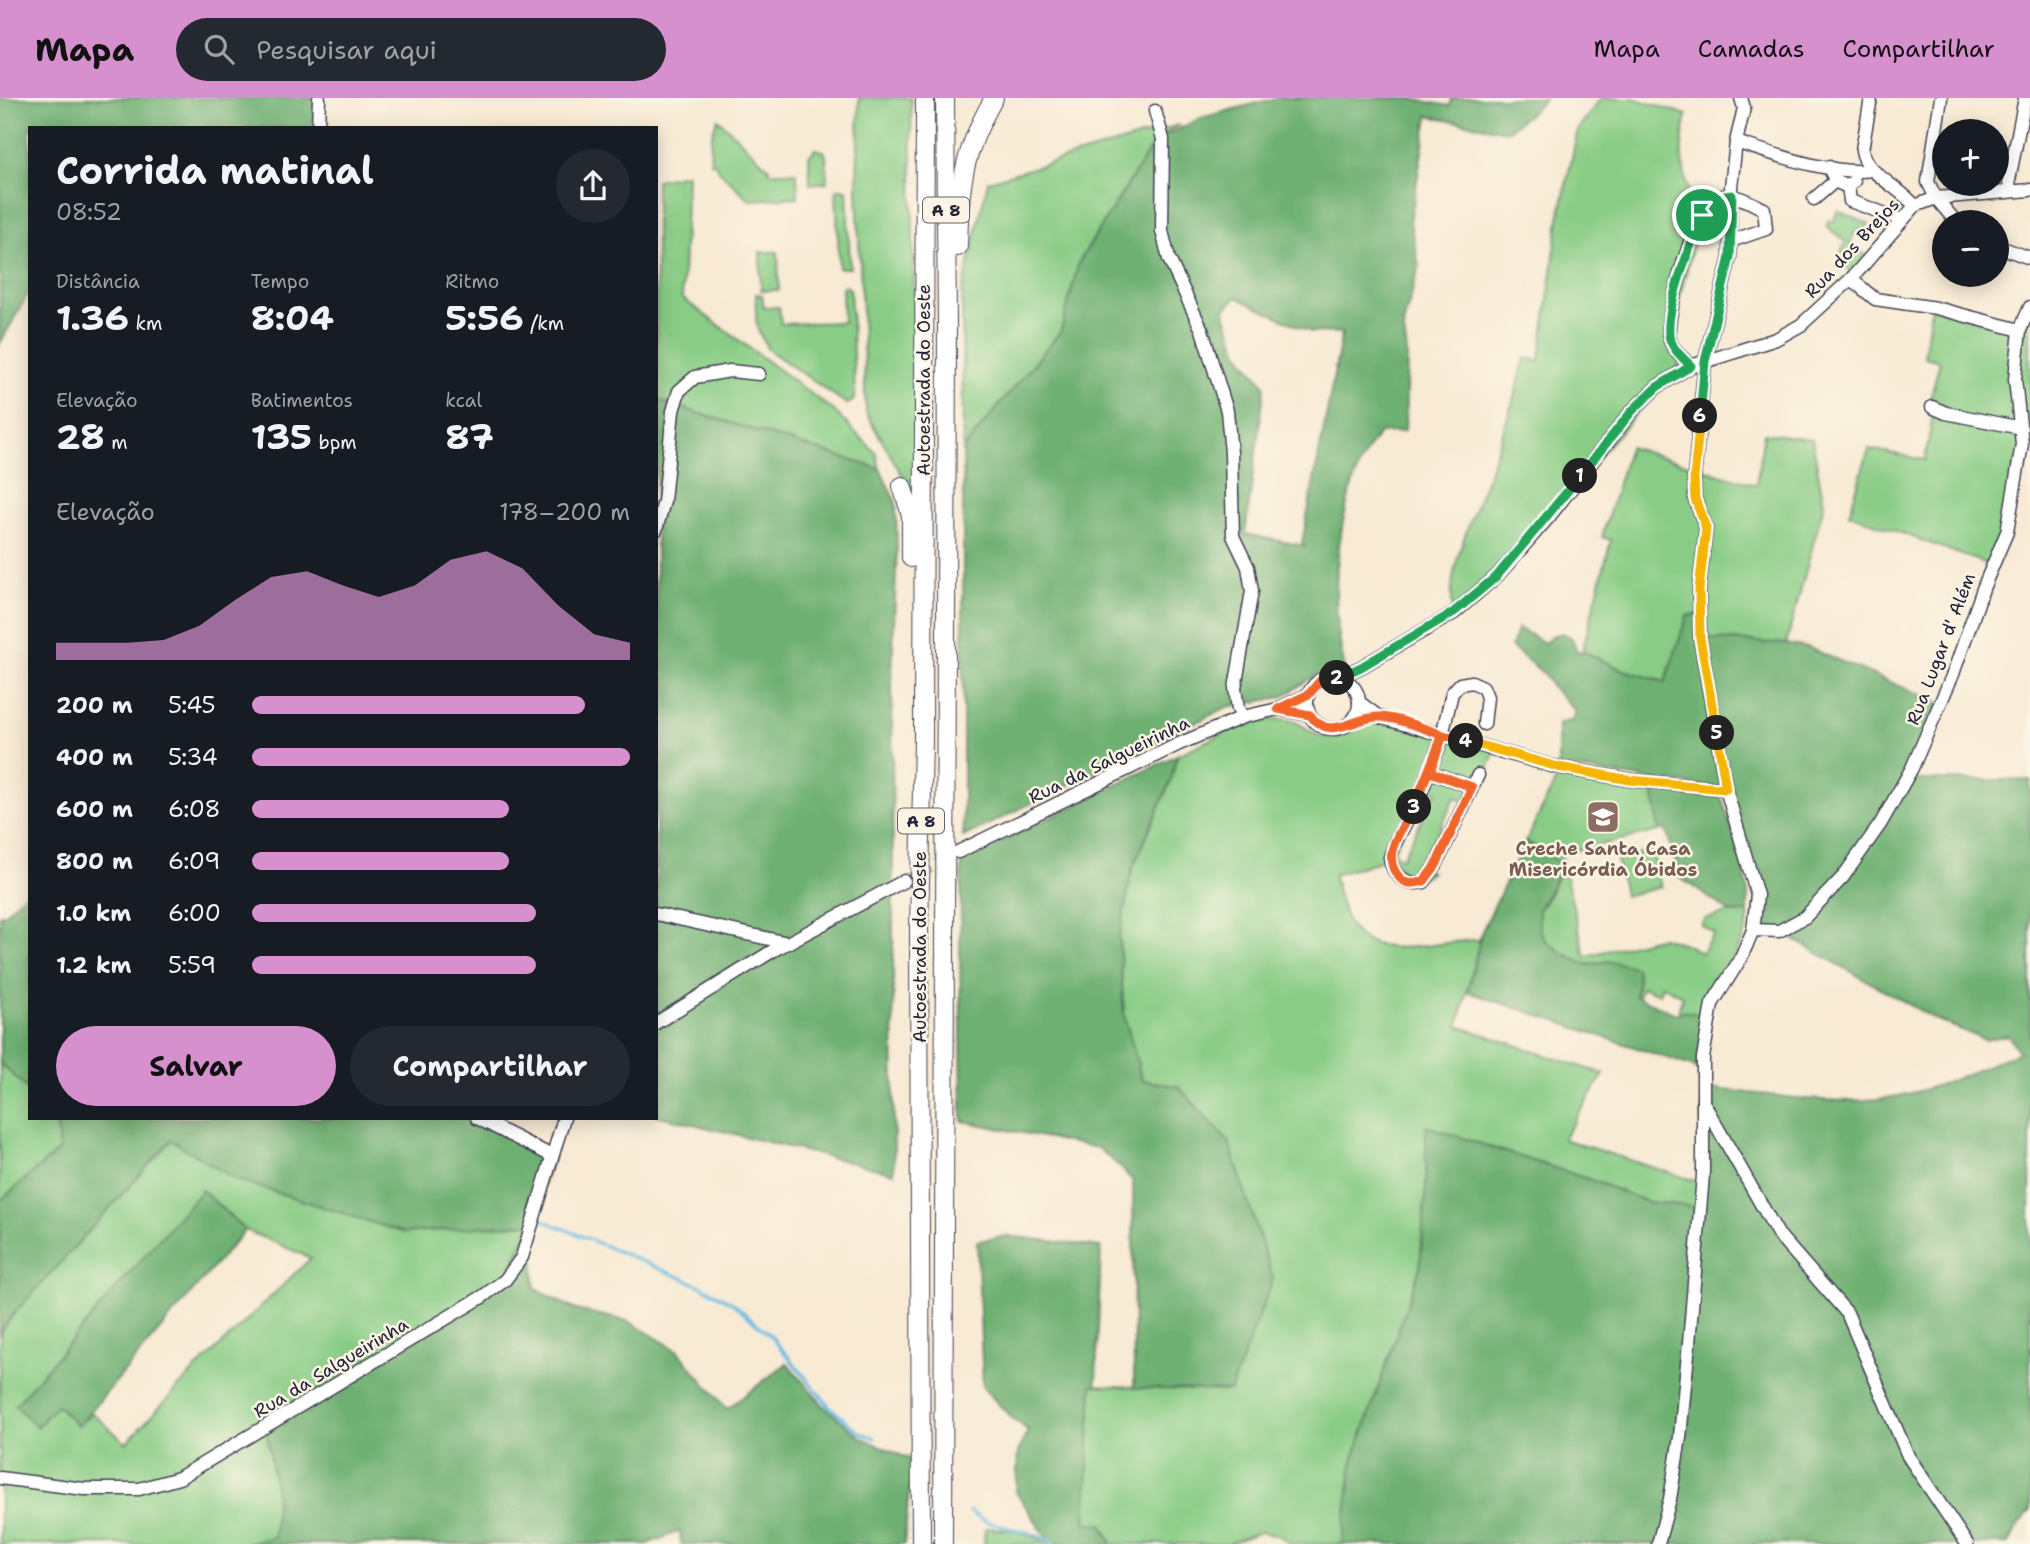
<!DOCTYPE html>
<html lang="pt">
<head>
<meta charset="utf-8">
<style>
  :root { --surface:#171b24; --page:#242831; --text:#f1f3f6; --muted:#9ea1a6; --accent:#d690ce }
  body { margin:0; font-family:"Shantell Sans",sans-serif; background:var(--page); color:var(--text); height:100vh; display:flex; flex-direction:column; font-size:26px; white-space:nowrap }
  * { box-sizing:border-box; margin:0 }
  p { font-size:23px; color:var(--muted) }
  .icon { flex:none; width:38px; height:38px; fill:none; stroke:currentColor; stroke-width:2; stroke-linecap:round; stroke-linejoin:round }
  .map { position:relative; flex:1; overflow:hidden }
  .panel { position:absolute; left:28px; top:28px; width:630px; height:994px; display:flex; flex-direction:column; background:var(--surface); border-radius:0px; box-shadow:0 4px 18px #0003 }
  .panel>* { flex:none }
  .tools { position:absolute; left:1932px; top:21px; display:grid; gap:14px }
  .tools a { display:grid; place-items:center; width:77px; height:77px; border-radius:50%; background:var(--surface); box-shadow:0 4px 18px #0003; font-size:35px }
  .pin { position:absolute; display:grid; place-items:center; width:60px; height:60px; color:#fff; margin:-30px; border:4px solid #fff; border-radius:50%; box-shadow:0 2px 7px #0007 }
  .km { position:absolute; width:35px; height:35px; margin:-18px; border-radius:50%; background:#222; color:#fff; font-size:19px; line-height:35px; text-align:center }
  .round { display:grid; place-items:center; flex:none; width:74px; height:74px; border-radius:37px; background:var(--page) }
  .head { display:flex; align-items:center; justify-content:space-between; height:119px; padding:0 28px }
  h1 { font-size:38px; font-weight:700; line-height:52px }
  .stats { display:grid; grid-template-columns:repeat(3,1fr); gap:10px; height:119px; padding:7px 28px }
  .stats div { display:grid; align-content:center }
  .stats b { font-size:35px; font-weight:700 }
  .stats small { font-size:19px; font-weight:400 }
  .stats p { font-size:19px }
  .chart { height:196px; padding:14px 28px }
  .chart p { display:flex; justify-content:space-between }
  .chart svg { width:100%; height:126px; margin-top:7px; fill:var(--accent); opacity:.7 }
  .button { display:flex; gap:14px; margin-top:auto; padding:14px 28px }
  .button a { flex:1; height:80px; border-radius:42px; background:var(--accent); color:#111; font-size:28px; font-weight:700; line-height:80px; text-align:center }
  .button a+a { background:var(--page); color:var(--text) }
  ul { padding:0 28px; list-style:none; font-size:23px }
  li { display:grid; grid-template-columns:112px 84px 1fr; align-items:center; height:52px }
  li i { height:18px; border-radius:9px; background:var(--accent) }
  header { display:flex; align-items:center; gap:42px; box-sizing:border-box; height:98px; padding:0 35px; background:var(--accent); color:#111 }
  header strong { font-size:33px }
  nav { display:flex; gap:38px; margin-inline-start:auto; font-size:24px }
  .search { width:490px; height:63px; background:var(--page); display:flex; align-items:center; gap:18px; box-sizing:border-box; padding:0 24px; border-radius:38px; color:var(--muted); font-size:26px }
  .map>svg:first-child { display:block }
  .green { fill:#88cc85; stroke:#557760; stroke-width:2; fill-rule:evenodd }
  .forest { fill:#6eb072; stroke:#486956; stroke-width:2; fill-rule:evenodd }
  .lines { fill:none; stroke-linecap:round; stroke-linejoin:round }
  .stream { stroke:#68bbe4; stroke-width:3.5 }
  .minor-tunnel { stroke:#cdc2b5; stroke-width:12; stroke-dasharray:12 6; stroke-linecap:butt }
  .minor-casing { stroke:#424052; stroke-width:15 }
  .highway-casing { stroke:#424052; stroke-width:20 }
  .minor { stroke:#fff; stroke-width:12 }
  .highway { stroke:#fff; stroke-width:18 }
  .split-1-casing { stroke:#fff; stroke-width:14 }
  .split-2-casing { stroke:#fff; stroke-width:14 }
  .split-3-casing { stroke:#fff; stroke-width:14 }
  .split-4-casing { stroke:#fff; stroke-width:14 }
  .split-5-casing { stroke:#fff; stroke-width:14 }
  .split-6-casing { stroke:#fff; stroke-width:14 }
  .split-7-casing { stroke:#fff; stroke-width:14 }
  .split-1 { stroke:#22a559; stroke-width:9 }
  .split-2 { stroke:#22a559; stroke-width:9 }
  .split-3 { stroke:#f0652b; stroke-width:9 }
  .split-4 { stroke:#f0652b; stroke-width:9 }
  .split-5 { stroke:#f5b400; stroke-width:9 }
  .split-6 { stroke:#f5b400; stroke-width:9 }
  .split-7 { stroke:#22a559; stroke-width:9 }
  .labels { text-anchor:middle; stroke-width:5; stroke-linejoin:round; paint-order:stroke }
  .shield { fill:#fcf5e5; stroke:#63616e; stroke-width:2 }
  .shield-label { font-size:16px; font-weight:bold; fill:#22223b }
  .street-label { font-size:18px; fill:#22223b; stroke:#fcf5e5 }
  .education-label { font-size:18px; font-weight:bold; fill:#785e54; stroke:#fcf5e5 }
</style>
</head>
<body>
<header>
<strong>Mapa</strong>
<div class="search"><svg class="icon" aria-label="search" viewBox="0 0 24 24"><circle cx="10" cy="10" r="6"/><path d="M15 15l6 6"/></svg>Pesquisar aqui</div>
<nav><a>Mapa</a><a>Camadas</a><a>Compartilhar</a></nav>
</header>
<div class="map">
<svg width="2030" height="1446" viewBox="0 0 2030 1446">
  <rect width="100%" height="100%" fill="#fcf5e5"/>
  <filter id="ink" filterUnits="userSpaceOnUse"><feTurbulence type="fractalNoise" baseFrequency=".0143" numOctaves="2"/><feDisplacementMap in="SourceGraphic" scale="14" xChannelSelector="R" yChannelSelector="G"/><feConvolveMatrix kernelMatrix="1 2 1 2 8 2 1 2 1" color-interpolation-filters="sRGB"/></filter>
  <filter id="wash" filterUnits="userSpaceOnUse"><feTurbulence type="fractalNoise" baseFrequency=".00686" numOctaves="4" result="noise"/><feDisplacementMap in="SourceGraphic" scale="28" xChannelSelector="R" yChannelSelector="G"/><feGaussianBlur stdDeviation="1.57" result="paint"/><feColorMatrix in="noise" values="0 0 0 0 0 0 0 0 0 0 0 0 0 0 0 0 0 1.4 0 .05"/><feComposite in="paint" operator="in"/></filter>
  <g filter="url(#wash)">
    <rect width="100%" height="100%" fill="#f8ead4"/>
    <!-- green -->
    <g class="green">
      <polygon points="859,0 911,0 917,403 866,315 857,90"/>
      <path d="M1601,0H1633L1687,17C1679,55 1680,60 1690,97L1709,106L1701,117L1669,239L1681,265L1495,476L1453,512C1445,475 1473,419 1486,383C1500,343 1515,302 1525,260L1540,263L1559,120L1578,31Z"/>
      <path d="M718,21L769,70L770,74H795L797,76L798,99L750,102L719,73L714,64L711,65C710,48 710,37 718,21Z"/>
      <polygon points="1179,27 1155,43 1079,164 1061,233 963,351 962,195 988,83"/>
      <polygon points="815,51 824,53 826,57 827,84 810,86 809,58"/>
      <polygon points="687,76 682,200 833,312 876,355 880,371 656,302 656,82"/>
      <polygon points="836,91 847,91 850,170 839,170"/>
      <polygon points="1837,113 1869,126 1865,134 1857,130 1850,146 1866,157 1854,176 1844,168 1850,161 1841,154 1846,144 1827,129 1828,122 1834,124"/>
      <polygon points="760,154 778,154 779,192 761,193"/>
      <path d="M846,188L850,191L855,297L853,303L847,306L767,251C766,244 760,239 758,231C755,220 756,208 756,196L762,197L764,210L779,209L781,226L843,224L842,189Z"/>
      <polygon points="2030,209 2030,346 2023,364 1992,468 1849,416 1869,351 1925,362 1933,316 1930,301 1940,263 1924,259 1931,210 2020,232"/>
      <polygon points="1764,335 1812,341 1824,406 1786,546 1700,540 1665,584 1623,572 1582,554 1611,442 1602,439 1629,349 1756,387"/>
      <path d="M1379,619L1495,652L1485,681L1478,678L1465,703L1455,699L1421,769L1431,774L1413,786L1390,760L1333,777C1338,792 1341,811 1348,824C1372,869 1440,841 1480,842L1458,928L1604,976L1563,1041L1702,1085L1700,1109L1648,1104L1588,1081L1426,1028V1090L1420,1169L1353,1363L1342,1446H1290L1280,1438L1260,1434L1228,1446H1112L1102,1426H1085L1092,1287L1230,1293L1179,989L1142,982L1124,917L1119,840L1132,771L1170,685L1177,657C1209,643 1244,622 1280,621C1295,621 1301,628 1314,635C1336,648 1360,629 1379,619ZM1424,688L1437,693L1402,760L1393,755Z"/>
      <path d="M1558,678L1653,690L1659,733L1561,756L1563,767L1585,857L1586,858L1662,839L1688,847L1701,855L1714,835L1701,827L1704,821L1735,813L1748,814C1752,845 1712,884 1705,917L1683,913L1678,915L1682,898L1662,887L1659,896L1642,889L1638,899L1635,898L1638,881L1608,863L1588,867L1562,855L1544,841L1539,828V811L1546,803L1563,767L1526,743Z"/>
      <polygon points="1652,752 1661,789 1624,798 1617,761"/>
      <polygon points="0,965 30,993 30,1020 51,1020 57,1028 59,1052 0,1103"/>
      <path d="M171,1042L532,1125L505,1182L273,1370L276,1396L274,1439L242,1446H0V1236L12,1218ZM202,1092L245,1132L311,1160L192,1275L126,1345L91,1314L78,1328L57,1307Z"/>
      <polygon points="985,1430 1019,1433 1054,1446 984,1446"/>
    </g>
    <!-- forest -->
    <g class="forest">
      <polygon points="0,0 319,0 318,30 30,30 30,192 0,246"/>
      <path d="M1276,0H1407L1450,8L1452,0H1544L1540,7L1507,33L1428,18L1410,124L1419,168L1403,227L1407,253L1405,333L1380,335C1362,355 1355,376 1348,402C1333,459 1332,514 1345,572L1316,577L1282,599L1227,609L963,739V351L1061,233L1079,164L1155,43L1201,20ZM1236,199L1311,234L1342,235L1302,445L1305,448L1245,436L1265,287L1240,257L1224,213Z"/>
      <polygon points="656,302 880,371 896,405 897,449 892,577 894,1075 656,1017"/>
      <path d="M1699,516L1701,540L1786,546L1809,550L1940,605L1906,682H2030V1413L2018,1427L2009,1446H1342L1353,1363L1420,1169L1426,1090V1028L1588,1081L1648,1104L1700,1109L1703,1003L1713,991C1770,996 1829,1008 1886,1000C1932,994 1976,972 2019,954L2008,937L1985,942L1935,921L1779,833L1753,832L1757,797L1726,691L1558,669V626L1573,622L1575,612L1552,589L1543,575L1511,549L1518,530L1545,545L1552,538L1563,535L1572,540L1577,553L1587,555L1623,572L1665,584L1687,518Z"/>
      <polygon points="1177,657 1170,685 1132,771 1119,840 1124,917 1142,982 1179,989 1229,1044 1273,1181 1230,1293 1134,1290 1133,1083 1121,1070 1098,1050 962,1023 960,848 962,763"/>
      <polygon points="1653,690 1714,697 1722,701 1742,764 1748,792 1748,814 1731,815 1679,779 1667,734 1663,731 1659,733"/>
      <polygon points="1526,743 1563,767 1539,811 1539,828 1544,841 1562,855 1588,867 1608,863 1636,869 1638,881 1635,898 1676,916 1683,913 1705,917 1697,970 1468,894 1481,835"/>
      <polygon points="30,791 30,993 0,965 0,816 3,817"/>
      <polygon points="51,1020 477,1020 552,1058 532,1125 535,1191 576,1212 628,1223 677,1252 727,1311 787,1265 822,1306 860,1339 912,1362 904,1446 681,1446 680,1433 647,1446 242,1446 274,1439 276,1396 266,1329 505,1182 532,1125 405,1135 237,1082 171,1042 12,1218 0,1235 0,1103 59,1052 57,1028"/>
      <polygon points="202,1092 245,1132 78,1328 57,1307 37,1329 15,1307"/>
      <polygon points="1007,1138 1101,1149 1096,1287 1092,1288 1085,1425 1102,1426 1112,1446 1051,1446 1016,1394 1018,1354 1028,1332 1014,1322 983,1290 977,1143"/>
    </g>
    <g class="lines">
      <!-- stream -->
      <g class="stream">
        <polyline points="543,1122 701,1188 734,1206 770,1237 830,1309 859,1334 875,1340"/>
        <path d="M970,1413C992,1434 1030,1428 1054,1446"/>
      </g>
    </g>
  </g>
  <g filter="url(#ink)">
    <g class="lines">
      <!-- minor-tunnel -->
      <polyline class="minor-tunnel" points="904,783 950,759"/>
      <defs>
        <g id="minor">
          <path d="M1871,0L1862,52C1865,76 1899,88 1915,108"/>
          <polyline points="1941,0 1928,84 1936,100 1956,124"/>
          <polyline points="1155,13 1163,41 1162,133 1169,161 1202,232 1227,313 1231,355 1233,438 1248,469 1252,493 1235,590 1238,611 1243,619"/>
          <polyline points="318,30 319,0"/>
          <path d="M1736,44C1774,56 1833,78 1872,72"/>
          <path d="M1829,69C1833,79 1836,86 1847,88L1854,83"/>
          <polyline points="1848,88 1850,103 1902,122"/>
          <polyline points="2010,93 2009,82 2025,0"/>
          <polyline points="1814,101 1835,83"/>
          <polyline points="1997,148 2030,160"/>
          <polyline points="1851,181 1875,201 1936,210 2020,232"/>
          <path d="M1691,268C1683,260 1670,250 1669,238C1666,215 1696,105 1718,99C1734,94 1751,105 1764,111L1766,131L1731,143"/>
          <polyline points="1932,309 1946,315 2021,330"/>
          <polyline points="656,432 664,403 673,313 679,293 695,279 730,273 759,276"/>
          <circle cx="1333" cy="605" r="26"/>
          <polyline points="1337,580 1361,569 1454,515 1497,478 1548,420 1632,313 1657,289 1691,268 1776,241 1801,227 1851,181 1915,108 1936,100 2030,92"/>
          <polyline points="1359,604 1379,619 1552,668 1630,682 1726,691"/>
          <polyline points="1278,611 1310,617"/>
          <polyline points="1430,674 1472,689"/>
          <path d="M1478,677L1436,767L1424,784C1406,788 1392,778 1390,759L1394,747L1420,697L1440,646L1452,595L1460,586L1472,584L1483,589L1487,599L1484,626"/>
          <polyline points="958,754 1179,646 1243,619 1278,611 1309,596"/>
          <polyline points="656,816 788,845"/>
          <polyline points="1753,832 1779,833 1805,819 1843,779 1881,725 1912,670 1953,576 1984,488 2007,434 2022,346 2015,281 2020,232 2030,209"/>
          <polyline points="656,925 774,852 904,783"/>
          <polyline points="1703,1004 1778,1136 1847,1215 1908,1358 1967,1446"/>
          <polyline points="477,1020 552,1058"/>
          <polyline points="0,1380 84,1391 139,1391 179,1380 482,1199 505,1182 522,1159 564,1020"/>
          <polyline points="1658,1446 1670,1401 1680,1339 1689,1245 1703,1077 1703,960 1712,906 1741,860 1753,832 1757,797 1726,691 1700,540 1699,492 1706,430 1695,401 1694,380 1705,263 1730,159 1731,89 1736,44 1744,10 1741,0"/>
        </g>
        <g id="highway">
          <path d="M958,149C960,86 962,56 994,0"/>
          <polyline points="902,388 911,417 911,460"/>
          <polyline points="921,1446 919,831 923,642 925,0"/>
          <polyline points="943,1446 947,225 945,0"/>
        </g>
      </defs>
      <!-- minor casing -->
      <use href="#minor" class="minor-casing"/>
      <!-- highway casing -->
      <use href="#highway" class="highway-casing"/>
      <!-- minor -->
      <use href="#minor" class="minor"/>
      <!-- highway -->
      <use href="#highway" class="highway"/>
    </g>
  </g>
  <g class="lines" filter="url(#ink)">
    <defs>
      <path id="split-1" d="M1580,378L1632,313L1657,289L1691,268C1683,260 1670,249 1669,237C1666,207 1691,146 1702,117"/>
      <polyline id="split-2" points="1337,580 1361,569 1454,514 1497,478 1580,378"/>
      <path id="split-3" d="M1337,580L1320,583L1309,596L1278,611L1310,617C1330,645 1354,618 1380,619C1400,620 1424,631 1443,637L1414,709"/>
      <path id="split-4" d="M1414,709C1403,729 1379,758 1399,779C1406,787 1414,786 1424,783L1436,767L1472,689L1430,674L1443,637L1466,643"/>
      <polyline id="split-5" points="1466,643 1558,669 1630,682 1726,691 1717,635"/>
      <polyline id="split-6" points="1700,318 1694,380 1695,401 1706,430 1699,492 1700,540 1717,635"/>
      <path id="split-7" d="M1700,318L1705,263L1730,159L1732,97C1716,99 1711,103 1702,117"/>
    </defs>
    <!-- split-1 casing -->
    <use href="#split-1" class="split-1-casing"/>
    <!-- split-2 casing -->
    <use href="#split-2" class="split-2-casing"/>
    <!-- split-3 casing -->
    <use href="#split-3" class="split-3-casing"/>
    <!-- split-4 casing -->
    <use href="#split-4" class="split-4-casing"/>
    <!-- split-5 casing -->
    <use href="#split-5" class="split-5-casing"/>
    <!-- split-6 casing -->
    <use href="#split-6" class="split-6-casing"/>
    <!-- split-7 casing -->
    <use href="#split-7" class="split-7-casing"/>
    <!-- split-1 -->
    <use href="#split-1" class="split-1"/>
    <!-- split-2 -->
    <use href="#split-2" class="split-2"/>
    <!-- split-3 -->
    <use href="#split-3" class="split-3"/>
    <!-- split-4 -->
    <use href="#split-4" class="split-4"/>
    <!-- split-5 -->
    <use href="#split-5" class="split-5"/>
    <!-- split-6 -->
    <use href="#split-6" class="split-6"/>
    <!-- split-7 -->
    <use href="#split-7" class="split-7"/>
  </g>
  <!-- icons -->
  <defs>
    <symbol id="school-square" viewBox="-11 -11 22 22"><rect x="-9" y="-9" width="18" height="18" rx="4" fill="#8d6e63" stroke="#fcf5e5"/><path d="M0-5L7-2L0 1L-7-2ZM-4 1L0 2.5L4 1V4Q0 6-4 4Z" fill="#fff"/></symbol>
  </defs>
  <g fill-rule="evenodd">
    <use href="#school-square" x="1584" y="700" width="38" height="38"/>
  </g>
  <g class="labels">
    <!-- shield labels -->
    <g class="shield">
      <rect x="923" y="99.5" width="46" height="25" rx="5"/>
      <rect x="898" y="710.5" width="46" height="25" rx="5"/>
    </g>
    <g class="shield-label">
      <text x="946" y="118">A 8</text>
      <text x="921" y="729">A 8</text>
    </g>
    <!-- street labels -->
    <g class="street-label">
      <text transform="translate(1852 150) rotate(-47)" y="6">Rua dos Brejos</text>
      <text transform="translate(924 282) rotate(-90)" y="6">Autoestrada do Oeste</text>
      <text transform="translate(1941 551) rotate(-69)" y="6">Rua Lugar d' Além</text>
      <text transform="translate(1109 662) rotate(-26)" y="6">Rua da Salgueirinha</text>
      <text transform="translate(920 849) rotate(-90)" y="6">Autoestrada do Oeste</text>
      <text transform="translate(331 1270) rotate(-31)" y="6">Rua da Salgueirinha</text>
    </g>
    <!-- education labels -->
    <g class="education-label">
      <text x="1603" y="757">Creche Santa Casa<tspan x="1603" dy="21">Misericórdia Óbidos</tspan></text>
    </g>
  </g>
</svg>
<div class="tools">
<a>+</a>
<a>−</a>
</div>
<div class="pin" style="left:1702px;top:117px;background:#1e9e55"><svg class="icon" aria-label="arrive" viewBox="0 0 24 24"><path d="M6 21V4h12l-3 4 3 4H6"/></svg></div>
<b class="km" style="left:1580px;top:378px">1</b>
<b class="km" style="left:1337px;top:580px">2</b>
<b class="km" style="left:1414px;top:709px">3</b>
<b class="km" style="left:1466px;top:643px">4</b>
<b class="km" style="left:1717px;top:635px">5</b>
<b class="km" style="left:1700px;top:318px">6</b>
<section class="panel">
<div class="head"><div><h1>Corrida matinal</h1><p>08:52</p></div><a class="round"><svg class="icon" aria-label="share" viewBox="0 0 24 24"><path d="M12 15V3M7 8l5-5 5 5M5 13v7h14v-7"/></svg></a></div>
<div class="stats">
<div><p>Distância</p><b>1.36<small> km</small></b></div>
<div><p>Tempo</p><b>8:04</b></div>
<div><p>Ritmo</p><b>5:56<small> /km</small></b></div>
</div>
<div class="stats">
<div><p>Elevação</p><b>28<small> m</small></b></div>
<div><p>Batimentos</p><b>135<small> bpm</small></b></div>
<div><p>kcal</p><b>87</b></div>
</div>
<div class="chart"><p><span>Elevação</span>178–200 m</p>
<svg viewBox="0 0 160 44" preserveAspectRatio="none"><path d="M0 44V38L10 38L20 38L30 37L40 32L50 23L60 15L70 13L80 18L90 22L100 18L110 9L120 6L130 12L140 25L150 35L160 38V44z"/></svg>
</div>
<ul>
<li><b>200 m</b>5:45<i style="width:88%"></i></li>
<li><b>400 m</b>5:34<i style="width:100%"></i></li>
<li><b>600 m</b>6:08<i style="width:68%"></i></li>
<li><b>800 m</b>6:09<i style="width:68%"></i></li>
<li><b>1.0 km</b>6:00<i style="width:75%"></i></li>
<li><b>1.2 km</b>5:59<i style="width:75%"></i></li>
</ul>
<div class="button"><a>Salvar</a><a>Compartilhar</a></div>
</section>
</div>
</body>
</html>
